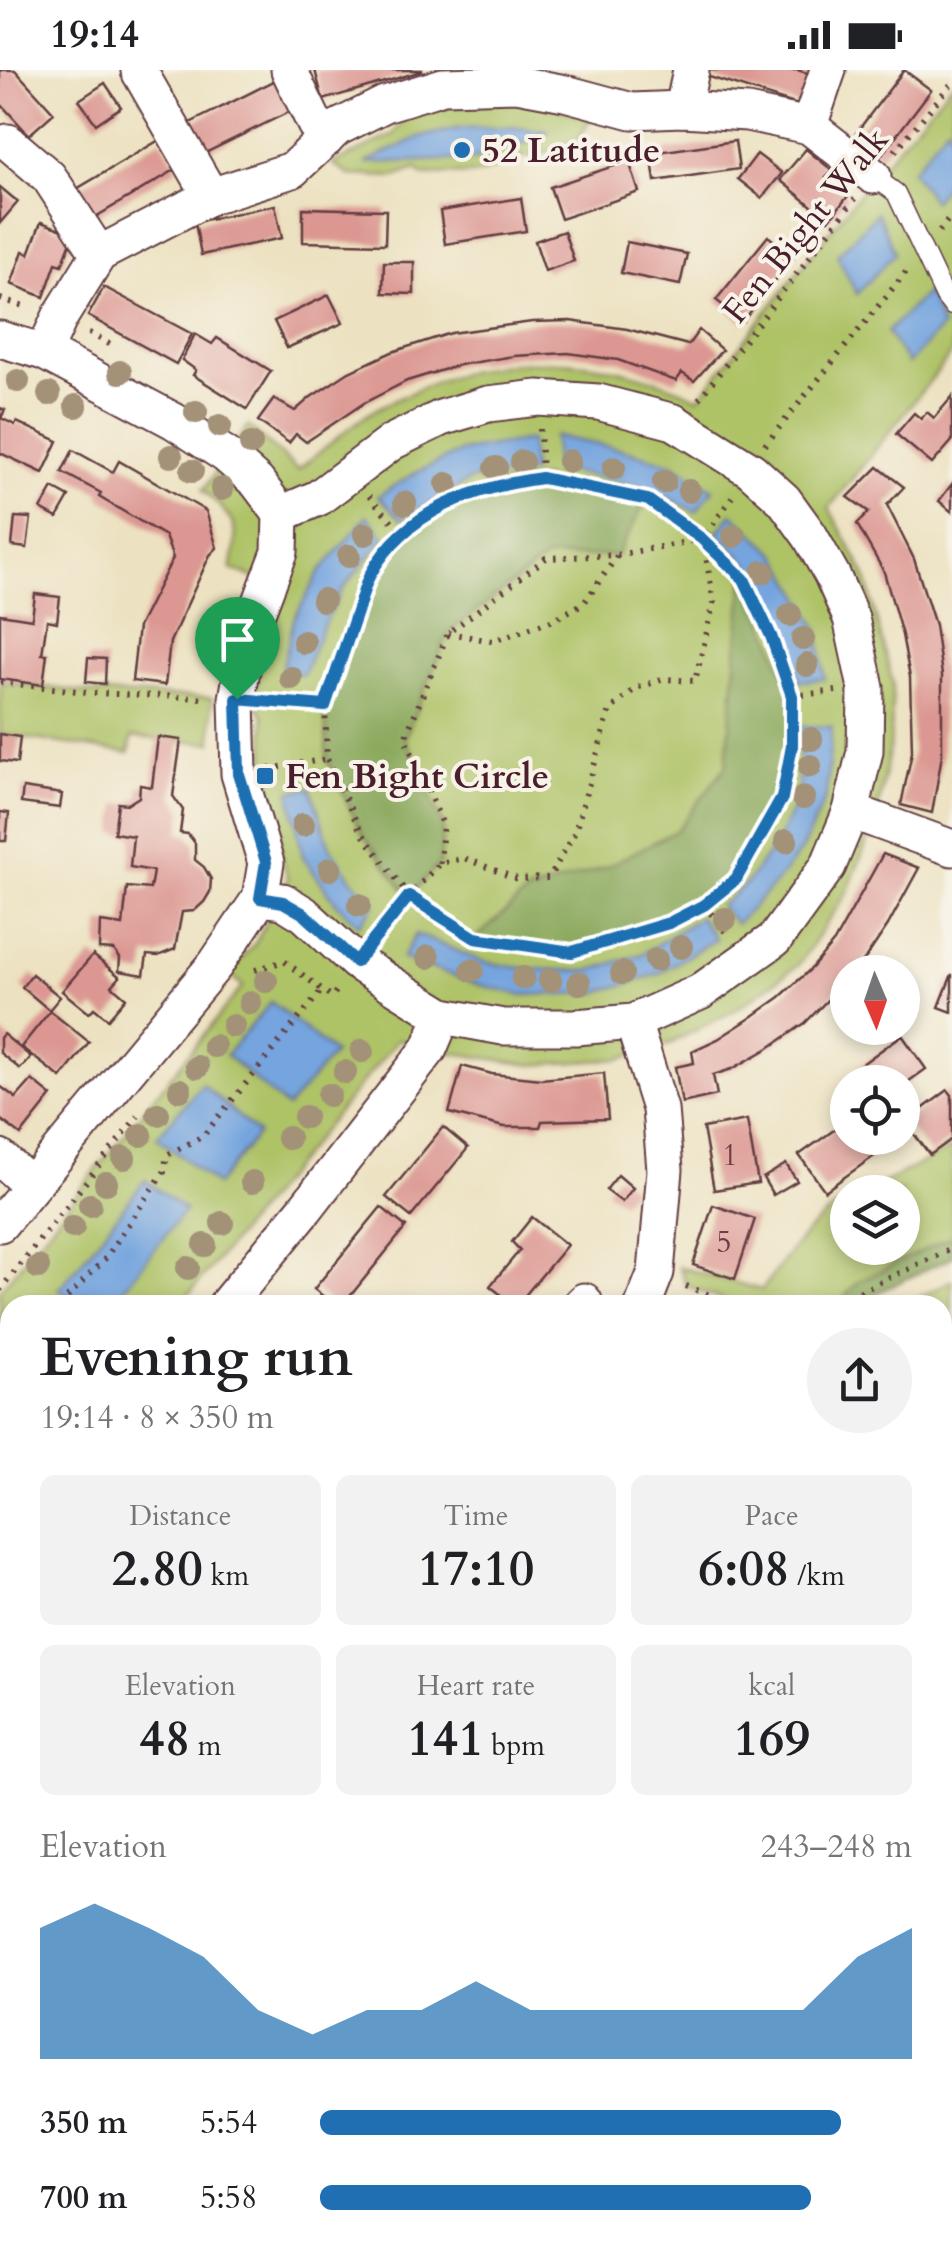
<!DOCTYPE html>
<html lang="en">
<head>
<meta charset="utf-8">
<style>
  :root { --surface:#fff; --page:#f2f2f2; --text:#202124; --muted:#757577; --accent:#1f6fb2 }
  body { margin:0; font-family:Cardo,serif; background:var(--page); color:var(--text); height:100vh; display:flex; flex-direction:column; font-size:38px; white-space:nowrap }
  * { box-sizing:border-box; margin:0 }
  p { font-size:32px; color:var(--muted) }
  .icon { flex:none; width:55px; height:55px; fill:none; stroke:currentColor; stroke-width:2; stroke-linecap:round; stroke-linejoin:round }
  .map { position:relative; flex:1; overflow:hidden }
  .sheet { position:absolute; left:0px; top:1225px; width:952px; height:962px; display:flex; flex-direction:column; background:var(--surface); border-radius:30px 30px 0 0; box-shadow:0 5px 15px #0003 }
  .sheet>* { flex:none }
  .needle { width:65px; rotate:178deg }
  .controls { position:absolute; left:830px; top:885px; display:grid; gap:20px }
  .controls a { display:grid; place-items:center; width:90px; height:90px; border-radius:50%; background:var(--surface); box-shadow:0 5px 15px #0003; font-size:50px }
  .pin { position:absolute; display:grid; place-items:center; width:85px; height:85px; color:#fff; margin:-102px -42px; border-radius:50% 50% 50% 0; rotate:-45deg; box-shadow:0 0 10px #0007 }
  .pin .icon { rotate:45deg }
  .round { display:grid; place-items:center; flex:none; width:105px; height:105px; border-radius:52px; background:var(--page) }
  .summary { display:flex; align-items:center; justify-content:space-between; height:170px; padding:0 40px }
  h1 { font-size:55px; font-weight:800; line-height:75px }
  .metrics { display:grid; grid-template-columns:repeat(3,1fr); gap:15px; height:170px; padding:10px 40px }
  .metrics div { display:grid; align-content:center; border-radius:15px; background:var(--page); text-align:center }
  .metrics b { font-size:50px; font-weight:800 }
  .metrics small { font-size:28px; font-weight:400 }
  .metrics p { font-size:28px }
  .chart { height:280px; padding:20px 40px }
  .chart p { display:flex; justify-content:space-between }
  .chart svg { width:100%; height:180px; margin-top:10px; fill:var(--accent); opacity:.7 }
  ul { padding:0 40px; list-style:none; font-size:32px }
  li { display:grid; grid-template-columns:160px 120px 1fr; align-items:center; height:75px }
  li i { height:25px; border-radius:12px; background:var(--accent) }
  .status { display:flex; justify-content:space-between; align-items:center; height:70px; padding:0 50px; background:var(--surface); direction:ltr }
  .status svg { height:28px; fill:currentColor }
  .map>svg:first-child { display:block }
  .green { fill:#aec266; stroke:#7c7048; stroke-width:2.5 }
  .forest { fill:#8aa85b; stroke:#6a6443; stroke-width:2.5 }
  .water { fill:#74a4de; stroke:#5f6284; stroke-width:2.5 }
  .building { fill:#dc9792 }
  .lines { fill:none; stroke-linecap:round; stroke-linejoin:round }
  .lane-casing { stroke:#623c41; stroke-width:21 }
  .street-casing { stroke:#623c41; stroke-width:39 }
  .path { stroke:#623c41; stroke-width:6; stroke-dasharray:2.5 8; stroke-linecap:butt }
  .lane { stroke:#fff; stroke-width:18 }
  .street { stroke:#fff; stroke-width:35 }
  .tree { fill:#a39178 }
  .route-casing { stroke:#fff; stroke-width:20 }
  .route { stroke:#1f6fb2; stroke-width:12 }
  .poi-dot { fill:#1f6fb2; stroke:#f7f3e8; stroke-width:4 }
  .labels { text-anchor:middle; stroke-width:8; stroke-linejoin:round; paint-order:stroke }
  .number-label { font-size:30px; fill:#6e3d45 }
  .poi-label { font-size:35px; font-weight:bold; fill:#4a1f2b; stroke:#f7f3e8; text-anchor:start }
  .street-label { font-size:35px; fill:#4a1f2b; stroke:#f7f3e8 }
</style>
</head>
<body>
<div class="status"><b>19:14</b><svg viewBox="0 0 49 12"><path d="M0 12V9h3v3zM5 12V6h3v6zM10 12V3h3v9zM15 12V0h3v12zM26 1h20v11H26zM47 4h2v5h-2z"/></svg></div>
<div class="map">
<svg width="952" height="2186" viewBox="0 0 952 2186">
  <rect width="100%" height="100%" fill="#f7f3e8"/>
  <filter id="ink" filterUnits="userSpaceOnUse"><feTurbulence type="fractalNoise" baseFrequency=".01" numOctaves="2"/><feDisplacementMap in="SourceGraphic" scale="20" xChannelSelector="R" yChannelSelector="G"/><feConvolveMatrix kernelMatrix="1 2 1 2 8 2 1 2 1" color-interpolation-filters="sRGB"/></filter>
  <filter id="wash" filterUnits="userSpaceOnUse"><feTurbulence type="fractalNoise" baseFrequency=".0048" numOctaves="4" result="noise"/><feDisplacementMap in="SourceGraphic" scale="40" xChannelSelector="R" yChannelSelector="G"/><feGaussianBlur stdDeviation="2.25" result="paint"/><feColorMatrix in="noise" values="0 0 0 0 0 0 0 0 0 0 0 0 0 0 0 0 0 1.4 0 .05"/><feComposite in="paint" operator="in"/></filter>
  <g filter="url(#wash)">
    <rect width="100%" height="100%" fill="#ece1c0"/>
    <!-- green -->
    <g class="green">
      <path d="M952,13V283L829,438L865,504L893,615L890,676L876,750L846,825L798,895L737,939L669,974L620,989L531,995L429,979L398,969L180,1235H10V1442L0,1454V1220L243,916L228,904L256,872L288,809L275,764L260,726L272,722L265,685L264,646L255,632L262,560L281,519L231,499C241,455 234,449 203,420L248,356L298,400C321,381 345,360 370,343C380,336 393,331 404,326C501,278 602,282 699,328L873,106Z"/>
      <polygon points="511,31 554,36 590,49 580,68 536,87 508,86 504,94 478,104 422,105 416,99 395,107 349,105 333,94 393,65 407,47 450,34"/>
      <polygon points="0,612 94,623 212,628 212,673 132,667 129,683 0,664"/>
      <path d="M952,1078V1180L831,1235H736L687,1216L679,1197L762,1220C787,1186 809,1151 847,1131L848,1178H902V1122H865Z"/>
      <polygon points="952,1210 952,2186 718,2186 725,2178 942,2178 942,1235 905,1235"/>
    </g>
    <!-- forest -->
    <g class="forest">
      <polygon points="542,408 647,430 617,485 546,488 448,563 405,668 443,755 440,793 409,826 361,762 327,689 325,636 370,503 402,462 432,441 469,424 504,413"/>
      <polygon points="744,509 771,566 792,626 792,676 781,728 736,809 704,835 669,853 572,882 475,869 528,822 604,798 677,760 726,696"/>
      <polygon points="952,1166 952,1187 852,1235 837,1235 858,1212"/>
    </g>
    <!-- water -->
    <g class="water">
      <polygon points="947,56 952,66 952,107 933,131 912,101"/>
      <polygon points="510,57 548,61 526,72 475,89 365,93 419,67 460,58"/>
      <polygon points="877,143 895,183 857,224 837,185"/>
      <polygon points="927,222 942,257 908,294 887,262"/>
      <polygon points="554,366 621,379 674,394 713,419 696,442 657,422 612,410 555,399"/>
      <polygon points="530,370 532,402 471,410 401,449 378,426 417,402 462,381"/>
      <path d="M732,444L777,484L797,518L818,559L825,609L799,611C791,574 777,534 755,503C745,488 729,476 717,463Z"/>
      <polygon points="367,446 385,467 343,519 321,560 303,605 281,603 294,549 320,502"/>
      <polygon points="800,656 832,657 826,727 802,779 775,814 736,854 720,836 746,814 776,773 798,727"/>
      <polygon points="311,718 330,777 352,809 375,835 359,855 337,834 303,787 290,722"/>
      <polygon points="700,847 715,869 658,904 597,923 523,925 480,915 402,888 416,864 484,892 528,899 588,901 642,884"/>
      <polygon points="271,932 334,983 287,1038 226,985"/>
      <polygon points="202,1014 258,1064 216,1115 157,1067"/>
      <polygon points="145,1110 185,1140 111,1235 82,1235 59,1220"/>
    </g>
    <g id="blocks">
      <!-- building -->
      <g class="building">
        <polygon points="0,0 15,0 54,43 29,65 0,33"/>
        <polygon points="315,0 422,0 422,1 323,30"/>
        <polygon points="708,0 797,0 811,4 801,36 706,6"/>
        <polygon points="904,0 931,20 880,87 853,67"/>
        <polygon points="280,8 295,39 205,83 190,53"/>
        <polygon points="105,13 121,37 96,54 79,30"/>
        <polygon points="161,69 178,98 92,149 75,120"/>
        <polygon points="735,71 739,99 655,111 651,83"/>
        <polygon points="806,79 833,101 826,108 848,126 829,150 780,110"/>
        <polygon points="757,84 782,103 762,128 738,109"/>
        <polygon points="629,91 639,122 561,149 550,117"/>
        <polygon points="0,117 18,132 0,153"/>
        <polygon points="521,128 526,161 445,174 440,141"/>
        <polygon points="275,135 282,168 201,185 195,152"/>
        <polygon points="303,138 386,140 385,174 303,172"/>
        <polygon points="41,152 74,164 62,195 56,193 44,227 11,214 23,181 29,184"/>
        <polygon points="564,161 574,191 545,201 535,171"/>
        <polygon points="768,166 794,187 743,251 716,230"/>
        <polygon points="627,172 687,184 680,215 621,203"/>
        <polygon points="384,192 414,192 414,224 383,223"/>
        <polygon points="104,217 192,264 176,294 88,246"/>
        <polygon points="329,225 343,253 287,278 274,251"/>
        <polygon points="570,251 627,259 688,275 699,260 722,280 694,311 682,303 676,311 618,290 568,283 514,286 459,295 407,311 364,333 306,372 296,364 289,373 258,351 274,329 295,341 311,327 349,302 392,282 451,263 532,252"/>
        <polygon points="195,264 212,274 217,268 271,301 247,339 193,305 196,300 182,290"/>
        <polygon points="952,327 952,371 932,394 896,364 914,343 921,349 927,342 934,348"/>
        <polygon points="0,338 5,340 1,348 15,355 17,352 58,371 43,403 0,383"/>
        <polygon points="73,380 113,402 119,391 206,441 217,478 210,485 170,572 165,615 132,611 138,557 173,488 165,466 99,427 101,423 62,402"/>
        <polygon points="878,397 904,417 887,435 914,489 935,555 942,605 942,685 932,743 901,735 912,682 910,607 902,565 884,502 857,454 869,442 848,427"/>
        <polygon points="952,414 952,442 939,431"/>
        <polygon points="53,418 69,427 57,448 41,439"/>
        <polygon points="15,447 31,448 27,478 12,476"/>
        <polygon points="35,524 60,527 57,552 47,550 42,584 47,584 43,615 0,609 0,544 32,549"/>
        <polygon points="88,588 106,589 105,614 86,612"/>
        <polygon points="0,664 20,667 17,693 0,691"/>
        <polygon points="158,667 181,670 173,726 183,740 180,763 188,764 195,773 195,790 204,797 211,809 210,822 204,832 194,841 182,842 175,879 158,886 147,885 144,905 119,901 120,888 114,880 99,879 100,852 123,855 127,817 150,819 153,801 130,797 133,766 114,763 118,733 128,734 139,727 140,715 152,717"/>
        <polygon points="23,718 62,724 60,738 21,733"/>
        <polygon points="0,742 9,743 6,771 0,771"/>
        <polygon points="883,784 919,798 888,855 861,895 870,902 848,902 848,924 840,917 805,953 769,978 732,999 713,1005 717,1025 682,1033 675,997 694,993 692,981 718,969 749,949 780,927 812,898 834,872"/>
        <polygon points="93,885 120,907 112,916 126,928 108,949 94,938 89,943 62,921"/>
        <polygon points="32,904 60,927 49,940 22,917"/>
        <polygon points="952,904 952,942 939,937"/>
        <polygon points="50,941 89,972 61,1008 21,977"/>
        <polygon points="3,964 31,987 20,999 0,983 0,968"/>
        <polygon points="902,965 926,999 902,1016 902,1012 870,1012 858,997"/>
        <polygon points="462,996 492,1004 541,1009 604,1003 608,1049 542,1051 540,1057 504,1057 449,1043"/>
        <polygon points="32,1010 52,1026 21,1065 0,1049 0,1016 16,1028"/>
        <polygon points="948,1020 952,1025 952,1069 930,1085 905,1052"/>
        <polygon points="747,1050 758,1113 714,1120 703,1058"/>
        <polygon points="848,1050 848,1068 865,1068 877,1084 825,1121 799,1085"/>
        <polygon points="443,1057 468,1078 411,1147 386,1127"/>
        <polygon points="786,1094 797,1111 773,1125 763,1108"/>
        <polygon points="618,1105 633,1118 622,1132 606,1120"/>
        <polygon points="713,1135 755,1149 735,1209 693,1195"/>
        <polygon points="381,1137 406,1157 343,1235 334,1235 314,1219"/>
        <polygon points="532,1147 567,1175 517,1235 514,1235 490,1216 520,1180 512,1172"/>
        <polygon points="10,1563 10,1635 0,1626 0,1574"/>
      </g>
    </g>
  </g>
  <g filter="url(#ink)">
    <use href="#blocks" fill-opacity="0" stroke="#623c41" stroke-width="2.5"/>
    <g class="lines">
      <defs>
        <polyline id="lane" points="873,106 896,123 945,227 952,236"/>
        <g id="street">
          <polyline points="289,0 315,54 326,69"/>
          <polyline points="139,1 211,126"/>
          <polyline points="683,39 691,0"/>
          <polyline points="809,56 828,0"/>
          <polyline points="8,72 49,107 99,184"/>
          <polyline points="0,269 44,282 174,351 226,385 257,412 281,444"/>
          <polyline points="44,282 60,247 99,184 211,126 292,100 337,58 385,34 443,16 517,14 565,23 632,41 683,39 747,43 809,56 873,106"/>
          <polyline points="851,741 952,778"/>
          <polyline points="260,828 283,831 304,844 356,892 443,946 503,957 576,957 633,952 700,922 775,869 828,796 851,741 865,681 866,618 851,548 832,505 810,466 784,430 751,400 674,352 598,332 538,328 488,334 441,348 392,372 318,428 281,444"/>
          <polyline points="633,952 660,1039 665,1100 656,1202 643,1235"/>
          <polyline points="0,1088 31,1115"/>
          <polyline points="0,1154 215,895 260,828 266,793 239,704 237,629 248,566 280,482 281,444"/>
          <polyline points="226,1235 305,1139 429,979 443,946"/>
          <polyline points="580,1235 584,1231"/>
          <polyline points="0,1509 10,1497"/>
          <polyline points="0,1699 10,1705"/>
          <polyline points="483,2186 485,2178"/>
        </g>
      </defs>
      <!-- lane casing -->
      <use href="#lane" class="lane-casing"/>
      <!-- street casing -->
      <use href="#street" class="street-casing"/>
      <!-- path -->
      <g class="path">
        <polyline points="895,81 952,13"/>
        <polyline points="939,161 952,145"/>
        <polyline points="0,229 27,237"/>
        <polyline points="89,263 113,276"/>
        <polyline points="699,329 855,129"/>
        <polyline points="540,359 542,408"/>
        <polyline points="765,375 906,202"/>
        <polyline points="369,426 402,462"/>
        <polyline points="448,563 492,571 551,551 584,533 617,486"/>
        <polyline points="0,612 94,623 204,628"/>
        <polyline points="792,626 836,621"/>
        <polyline points="266,631 325,636"/>
        <polyline points="269,699 327,689"/>
        <polyline points="440,793 443,755 405,668 448,563 546,488 617,485 703,469 732,427"/>
        <polyline points="704,835 728,865"/>
        <polyline points="376,867 409,826 361,762 327,689 325,636 370,503 402,462 432,441 469,424 504,413 542,408 647,430 703,469 744,509 771,566 792,626 792,676 781,728 762,766 736,809 704,835 669,853 572,882 475,869 409,826 440,793 464,788 517,809 549,808 575,762 610,640 636,618 664,609 695,611 714,533 703,469"/>
        <polyline points="255,900 284,891 332,927 339,917"/>
        <polyline points="686,1216 736,1235"/>
        <polyline points="0,1220 138,1046"/>
        <polyline points="60,1235 104,1190 164,1102 167,1085 203,1066 322,920"/>
        <polyline points="831,1235 952,1179"/>
        <polyline points="0,1298 10,1286"/>
        <polyline points="679,2186 686,2178"/>
      </g>
      <!-- lane -->
      <use href="#lane" class="lane"/>
      <!-- street -->
      <use href="#street" class="street"/>
    </g>
    <!-- trees -->
    <g class="tree">
      <circle cx="120" cy="302" r="12"/>
      <circle cx="18" cy="311" r="12"/>
      <circle cx="49" cy="324" r="12"/>
      <circle cx="76" cy="336" r="12"/>
      <circle cx="196" cy="342" r="12"/>
      <circle cx="220" cy="356" r="12"/>
      <circle cx="251" cy="374" r="12"/>
      <circle cx="171" cy="386" r="12"/>
      <circle cx="569" cy="391" r="12"/>
      <circle cx="522" cy="392" r="12"/>
      <circle cx="496" cy="398" r="12"/>
      <circle cx="614" cy="398" r="12"/>
      <circle cx="192" cy="401" r="12"/>
      <circle cx="664" cy="412" r="12"/>
      <circle cx="447" cy="414" r="12"/>
      <circle cx="222" cy="419" r="12"/>
      <circle cx="689" cy="421" r="12"/>
      <circle cx="405" cy="433" r="12"/>
      <circle cx="365" cy="464" r="12"/>
      <circle cx="734" cy="466" r="12"/>
      <circle cx="349" cy="486" r="12"/>
      <circle cx="763" cy="502" r="12"/>
      <circle cx="323" cy="530" r="12"/>
      <circle cx="790" cy="545" r="12"/>
      <circle cx="803" cy="569" r="12"/>
      <circle cx="304" cy="572" r="12"/>
      <circle cx="807" cy="595" r="12"/>
      <circle cx="291" cy="608" r="12"/>
      <circle cx="811" cy="669" r="12"/>
      <circle cx="810" cy="696" r="12"/>
      <circle cx="803" cy="728" r="12"/>
      <circle cx="303" cy="755" r="12"/>
      <circle cx="786" cy="771" r="12"/>
      <circle cx="330" cy="799" r="12"/>
      <circle cx="359" cy="835" r="12"/>
      <circle cx="725" cy="849" r="12"/>
      <circle cx="681" cy="877" r="12"/>
      <circle cx="428" cy="887" r="12"/>
      <circle cx="656" cy="890" r="12"/>
      <circle cx="472" cy="900" r="12"/>
      <circle cx="622" cy="903" r="12"/>
      <circle cx="523" cy="908" r="12"/>
      <circle cx="550" cy="910" r="12"/>
      <circle cx="266" cy="911" r="12"/>
      <circle cx="579" cy="913" r="12"/>
      <circle cx="250" cy="933" r="12"/>
      <circle cx="233" cy="956" r="12"/>
      <circle cx="214" cy="976" r="12"/>
      <circle cx="362" cy="981" r="12"/>
      <circle cx="197" cy="997" r="12"/>
      <circle cx="345" cy="1002" r="12"/>
      <circle cx="180" cy="1020" r="12"/>
      <circle cx="329" cy="1025" r="12"/>
      <circle cx="158" cy="1044" r="12"/>
      <circle cx="305" cy="1047" r="12"/>
      <circle cx="141" cy="1065" r="12"/>
      <circle cx="288" cy="1068" r="12"/>
      <circle cx="124" cy="1088" r="12"/>
      <circle cx="252" cy="1112" r="12"/>
      <circle cx="106" cy="1113" r="12"/>
      <circle cx="90" cy="1135" r="12"/>
      <circle cx="222" cy="1153" r="12"/>
      <circle cx="73" cy="1157" r="12"/>
      <circle cx="205" cy="1175" r="12"/>
      <circle cx="38" cy="1197" r="12"/>
      <circle cx="188" cy="1198" r="12"/>
    </g>
  </g>
  <g class="lines" filter="url(#ink)">
    <defs>
      <path id="route" d="M542,408L648,430L702,469L744,509L771,566L792,626V676L782,728L736,809L704,835L669,853L572,882L475,868L409,826L356,892L304,844L283,832L260,828L266,792L239,704L237,629L325,636C336,604 347,571 358,539C362,528 365,513 371,503C407,440 475,417 542,408Z"/>
    </defs>
    <!-- route casing -->
    <use href="#route" class="route-casing"/>
    <!-- route -->
    <use href="#route" class="route"/>
  </g>
  <!-- markers -->
  <g class="poi-dot">
    <circle cx="462" cy="80" r="10"/>
    <rect x="255" y="696" width="20" height="20" rx="5"/>
  </g>
  <g class="labels">
    <!-- number labels -->
    <g class="number-label">
      <text x="730" y="1095">1</text>
      <text x="724" y="1182">5</text>
    </g>
    <!-- poi labels -->
    <g class="poi-label">
      <text x="482" y="92">52 Latitude</text>
      <text x="285" y="718">Fen Bight Circle</text>
    </g>
    <!-- street labels -->
    <g class="street-label">
      <text transform="translate(805 155) rotate(-51)" y="12">Fen Bight Walk</text>
    </g>
  </g>
</svg>
<div class="controls">
<a><svg class="needle" viewBox="-14 -14 28 28"><path d="M0-13l5 13h-10z" fill="#e53935"/><path d="M0 13l5-13h-10z" fill="#757577"/></svg></a>
<a><svg class="icon" aria-label="locate" viewBox="0 0 24 24"><circle cx="12" cy="12" r="6"/><path d="M12 2v4M12 18v4M2 12h4M18 12h4"/></svg></a>
<a><svg class="icon" aria-label="layers" viewBox="0 0 24 24"><path d="M12 4l9 5-9 5-9-5zM3 14l9 5 9-5"/></svg></a>
</div>
<div class="pin" style="left:237px;top:629px;background:#1e9e55"><svg class="icon" aria-label="arrive" viewBox="0 0 24 24"><path d="M6 21V4h12l-3 4 3 4H6"/></svg></div>
<section class="sheet">
<div class="summary"><div><h1>Evening run</h1><p>19:14 · 8 × 350 m</p></div><a class="round"><svg class="icon" aria-label="share" viewBox="0 0 24 24"><path d="M12 15V3M7 8l5-5 5 5M5 13v7h14v-7"/></svg></a></div>
<div class="metrics">
<div><p>Distance</p><b>2.80<small> km</small></b></div>
<div><p>Time</p><b>17:10</b></div>
<div><p>Pace</p><b>6:08<small> /km</small></b></div>
</div>
<div class="metrics">
<div><p>Elevation</p><b>48<small> m</small></b></div>
<div><p>Heart rate</p><b>141<small> bpm</small></b></div>
<div><p>kcal</p><b>169</b></div>
</div>
<div class="chart"><p><span>Elevation</span>243–248 m</p>
<svg viewBox="0 0 160 44" preserveAspectRatio="none"><path d="M0 44V12L10 6L20 12L30 19L40 32L50 38L60 32L70 32L80 25L90 32L100 32L110 32L120 32L130 32L140 32L150 19L160 12V44z"/></svg>
</div>
<ul>
<li><b>350 m</b>5:54<i style="width:88%"></i></li>
<li><b>700 m</b>5:58<i style="width:83%"></i></li>
</ul>
</section>
</div>
</body>
</html>
